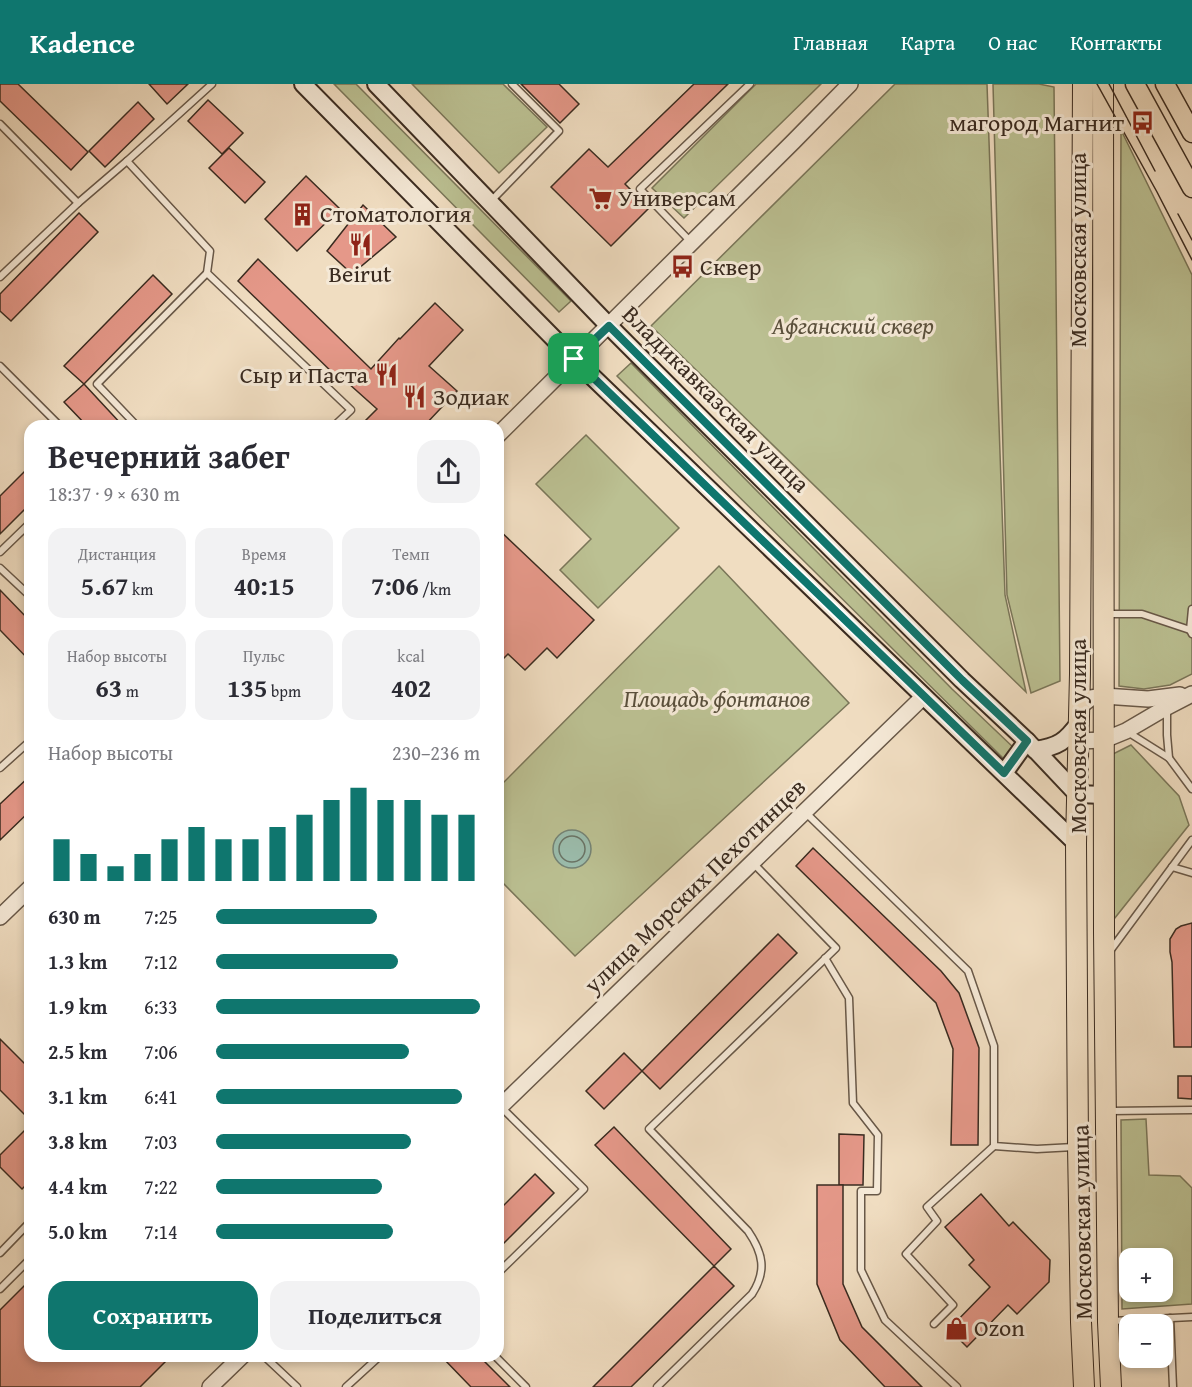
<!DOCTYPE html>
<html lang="ru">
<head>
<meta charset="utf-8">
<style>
  :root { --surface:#fff; --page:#f2f2f3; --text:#2b2b33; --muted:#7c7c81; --accent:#0f766e }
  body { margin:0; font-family:"Gentium Book Plus",serif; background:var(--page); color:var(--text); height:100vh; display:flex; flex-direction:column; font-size:22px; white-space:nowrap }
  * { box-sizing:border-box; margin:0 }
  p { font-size:20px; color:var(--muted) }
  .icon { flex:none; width:33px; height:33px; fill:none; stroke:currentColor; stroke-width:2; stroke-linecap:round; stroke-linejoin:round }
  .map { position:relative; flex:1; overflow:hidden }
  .details { position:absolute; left:24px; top:336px; width:480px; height:942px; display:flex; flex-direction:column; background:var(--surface); border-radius:18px; box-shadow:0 3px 9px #0003 }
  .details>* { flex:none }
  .controls { position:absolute; left:1119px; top:1164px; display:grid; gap:12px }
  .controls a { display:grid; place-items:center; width:54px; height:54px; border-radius:12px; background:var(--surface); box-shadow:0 3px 9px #0003; font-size:30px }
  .pin { position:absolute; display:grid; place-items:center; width:51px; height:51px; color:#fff; margin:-26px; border-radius:12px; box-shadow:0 3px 9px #0006 }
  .round { display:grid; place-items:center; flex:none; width:63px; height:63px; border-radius:18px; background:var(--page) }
  .overview { display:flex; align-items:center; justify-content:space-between; height:102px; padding:0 24px }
  h1 { font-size:33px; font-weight:600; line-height:45px }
  .stats { display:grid; grid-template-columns:repeat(3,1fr); gap:9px; height:102px; padding:6px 24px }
  .stats div { display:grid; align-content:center; border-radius:15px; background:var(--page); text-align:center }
  .stats b { font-size:26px; font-weight:600 }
  .stats small { font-size:16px; font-weight:400 }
  .stats p { font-size:16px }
  .chart { height:168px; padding:12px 24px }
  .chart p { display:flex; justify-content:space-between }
  .chart svg { width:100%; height:108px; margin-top:6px; stroke:var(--accent); stroke-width:6 }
  .cta { display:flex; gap:12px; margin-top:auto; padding:12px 24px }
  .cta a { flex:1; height:69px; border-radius:18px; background:var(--accent); color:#fff; font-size:24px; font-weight:600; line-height:69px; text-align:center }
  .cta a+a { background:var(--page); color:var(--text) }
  ul { padding:0 24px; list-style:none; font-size:20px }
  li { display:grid; grid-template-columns:96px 72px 1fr; align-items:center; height:45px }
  li i { height:15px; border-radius:8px; background:var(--accent) }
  header { display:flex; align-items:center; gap:36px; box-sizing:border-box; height:84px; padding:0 30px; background:var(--accent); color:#fff }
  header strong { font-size:28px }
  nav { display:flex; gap:33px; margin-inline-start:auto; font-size:21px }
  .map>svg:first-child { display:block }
  .green { fill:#bbc092; stroke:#7a7659; stroke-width:1.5; fill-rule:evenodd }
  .water { fill:#9bbdad; stroke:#748375; stroke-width:1.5 }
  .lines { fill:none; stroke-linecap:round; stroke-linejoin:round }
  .shore { stroke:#6a7466; stroke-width:1.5 }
  .building { fill:#e59889; stroke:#3a2b20; stroke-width:1.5 }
  .service-casing { stroke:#685848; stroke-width:9 }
  .tertiary-casing { stroke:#685848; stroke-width:18 }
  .secondary-casing { stroke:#3a2b20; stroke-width:20 }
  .primary-casing { stroke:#3a2b20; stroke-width:21 }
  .trunk-casing { stroke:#3a2b20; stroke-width:22 }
  .service { stroke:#f5e9d7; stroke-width:6 }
  .tertiary { stroke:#f5e9d7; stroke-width:15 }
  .secondary { stroke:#f5e9d7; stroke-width:16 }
  .primary { stroke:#f0ddc1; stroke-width:18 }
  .trunk { stroke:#f0ddc1; stroke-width:20 }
  .tram { stroke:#3a2b20; stroke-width:1.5 }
  .route-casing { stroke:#fff; stroke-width:12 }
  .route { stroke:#0f766e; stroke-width:8 }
  .labels { text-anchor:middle; stroke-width:6; stroke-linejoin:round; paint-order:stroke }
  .poi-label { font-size:24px; fill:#3a2b20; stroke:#f5e9d7; text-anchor:start }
  .street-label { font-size:24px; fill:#3a2b20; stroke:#f5e9d7 }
  .park-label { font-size:24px; font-style:italic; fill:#5a503c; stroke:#f5e9d7 }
</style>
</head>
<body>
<header>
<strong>Kadence</strong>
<nav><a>Главная</a><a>Карта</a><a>О нас</a><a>Контакты</a></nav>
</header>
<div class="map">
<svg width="1192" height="1303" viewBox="0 0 1192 1303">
  <rect width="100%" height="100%" fill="#f0ddc1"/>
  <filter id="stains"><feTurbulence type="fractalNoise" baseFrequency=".00333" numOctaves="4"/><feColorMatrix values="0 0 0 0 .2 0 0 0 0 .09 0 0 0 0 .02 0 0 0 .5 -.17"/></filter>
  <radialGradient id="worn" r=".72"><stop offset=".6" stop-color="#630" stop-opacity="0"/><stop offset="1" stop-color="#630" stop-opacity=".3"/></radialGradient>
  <!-- green -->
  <g class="green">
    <polygon points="334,0 356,0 571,217 559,228"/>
    <polygon points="412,0 503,0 547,43 499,89"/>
    <polygon points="756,0 821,0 684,134 652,104"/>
    <polygon points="895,0 987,0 1005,511 1026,608 651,242"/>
    <polygon points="993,0 1039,0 1054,3 1060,597 1031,609 1007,511"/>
    <polygon points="1121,46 1192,191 1192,590 1170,601 1144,605 1119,602"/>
    <polygon points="631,279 952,605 1015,665 1005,676 617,292"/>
    <polygon points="586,351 679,444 598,524 560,486 591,455 536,400"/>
    <polygon points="719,482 849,619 575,872 498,794 498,704"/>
    <polygon points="1131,661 1179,712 1189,741 1114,835 1113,670"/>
    <path d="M1146,1035L1149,1091L1180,1092L1192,1104V1220L1122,1225L1121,1036ZM1130,1174H1162V1208H1130Z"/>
  </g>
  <!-- water -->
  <circle class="water" cx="572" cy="765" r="19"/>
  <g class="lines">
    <!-- shore -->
    <circle class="shore" cx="572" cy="765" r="13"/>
  </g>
  <!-- building -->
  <g class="building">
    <polygon points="0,0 18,0 88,68 71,86 0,17"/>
    <polygon points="149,0 188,0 167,20"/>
    <polygon points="521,0 559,0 579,20 560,39"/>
    <polygon points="694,0 728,0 625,100 649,124 611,162 551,103 589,65 608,83"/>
    <polygon points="208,16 243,49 222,70 188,37"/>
    <polygon points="138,18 154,35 105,83 89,67"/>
    <polygon points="229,64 265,98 245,119 209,84"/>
    <polygon points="306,92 340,125 297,167 265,135"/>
    <polygon points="363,121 396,153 352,190 327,167"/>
    <polygon points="79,129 98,148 11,237 0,227 0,210"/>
    <polygon points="258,175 371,285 399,254 400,255 435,219 463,246 429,282 457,307 424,342 360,342 377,325 339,291 337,293 238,197"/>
    <polygon points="153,191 172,210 84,300 64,282"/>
    <polygon points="84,300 123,342 87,342 64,318"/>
    <polygon points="30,382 30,420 0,450 0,412"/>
    <polygon points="498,445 594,536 557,574 547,564 525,586 508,570 498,580"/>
    <polygon points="0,506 30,537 30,577 0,546"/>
    <polygon points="30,692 30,727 0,756 0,720"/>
    <polygon points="813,764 941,887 959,909 979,964 978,1061 951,1061 953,965 936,919 796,782"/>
    <polygon points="1192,839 1192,963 1174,963 1172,878 1170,868 1170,855 1176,845 1181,842"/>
    <polygon points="778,850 797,869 660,1005 642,987"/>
    <polygon points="0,955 30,985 30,1036 0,1006"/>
    <polygon points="624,969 642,987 604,1025 586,1007"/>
    <polygon points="1178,992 1192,992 1192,1015 1178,1014"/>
    <polygon points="30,1041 30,1097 22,1105 0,1083 0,1071"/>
    <polygon points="614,1043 731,1165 714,1182 595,1061"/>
    <polygon points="839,1050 864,1051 863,1101 839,1101"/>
    <polygon points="535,1090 554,1109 498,1165 498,1127"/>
    <polygon points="817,1101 843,1101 843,1200 862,1243 922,1303 885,1303 840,1256 817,1200"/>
    <polygon points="981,1110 1009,1142 1013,1138 1050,1176 1049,1198 1017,1230 1008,1221 967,1263 949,1245 990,1203 969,1181 974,1176 945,1143"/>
    <polygon points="714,1182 734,1202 631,1303 593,1303"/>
    <polygon points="30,1196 30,1272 171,1272 140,1303 0,1303 0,1226"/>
    <polygon points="441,1272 479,1272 510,1303 471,1303"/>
  </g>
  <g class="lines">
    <defs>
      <g id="service">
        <polyline points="212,0 127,77 210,167 207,189 351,326 334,342"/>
        <polyline points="0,40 78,119 127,77"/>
        <polyline points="490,118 559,47 512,0"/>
        <polyline points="690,157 640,105 750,0"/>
        <polyline points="0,193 78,119"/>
        <polyline points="0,282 60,342"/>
        <polyline points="137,342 97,300 207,189"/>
        <polyline points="0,468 30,439"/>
        <polyline points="0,484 30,512"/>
        <polyline points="1192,525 1190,546 1192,550"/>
        <polyline points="1106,530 1142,530 1190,546"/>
        <polyline points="1167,624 1167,651 1169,674"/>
        <polyline points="1126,647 1169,674 1192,705"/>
        <polyline points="0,684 30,657"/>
        <polyline points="805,728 968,887 994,962 994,1062 1037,1065 1074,1063"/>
        <polyline points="1172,783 1192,789"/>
        <polyline points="1110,867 1192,756"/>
        <polyline points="825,874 849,914 853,1019 878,1051 877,1107 861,1107 861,1186 885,1236 957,1303"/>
        <polyline points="1110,1027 1192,1026"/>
        <polyline points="0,1169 30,1138"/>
        <polyline points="498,1189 584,1105 501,1023"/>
        <polyline points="0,1205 30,1175"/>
        <polyline points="1170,1234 1173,1303"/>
        <polyline points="1112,1237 1192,1233"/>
        <polyline points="934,1240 953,1221 906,1170 937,1137 927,1123 994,1062"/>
        <polyline points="264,1272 297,1303"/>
        <polyline points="495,1272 526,1303"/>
        <polyline points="346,1303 380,1272"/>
        <path d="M657,1303L752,1210C767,1187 763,1169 748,1147L649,1045L836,864L753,779"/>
      </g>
      <g id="tertiary">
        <polyline points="498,351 793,58 850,0"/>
        <polyline points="1079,623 1091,614 1104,612 1148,615 1180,611"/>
        <polyline points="1078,657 1104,656 1126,647 1167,623 1192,610"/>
        <polyline points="0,833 30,804"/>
        <polyline points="498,1025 924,612"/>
        <polyline points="210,1303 242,1272"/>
      </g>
      <g id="secondary">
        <polyline points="303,0 574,275 1076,759"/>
        <polyline points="376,0 609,242 962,596 1027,657 1077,710 1104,711"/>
        <path d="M1035,666C1058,663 1066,657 1079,639"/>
        <polyline points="1004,689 1027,657"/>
      </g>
      <g id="primary">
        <polyline points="1135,0 1192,104"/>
        <polyline points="1165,0 1192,49"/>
      </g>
      <g id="trunk">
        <polyline points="1083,0 1080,590 1076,759 1078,1062 1081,1238 1084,1303"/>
        <polyline points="1103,0 1104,848 1108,1238 1111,1303"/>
      </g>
    </defs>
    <!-- service casing -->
    <use href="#service" class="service-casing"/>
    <!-- tertiary casing -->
    <use href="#tertiary" class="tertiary-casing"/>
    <!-- secondary casing -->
    <use href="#secondary" class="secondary-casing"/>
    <!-- primary casing -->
    <use href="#primary" class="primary-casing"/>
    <!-- trunk casing -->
    <use href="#trunk" class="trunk-casing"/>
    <!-- service -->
    <use href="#service" class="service"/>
    <!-- tertiary -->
    <use href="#tertiary" class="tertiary"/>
    <!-- secondary -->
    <use href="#secondary" class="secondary"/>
    <!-- primary -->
    <use href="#primary" class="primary"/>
    <!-- trunk -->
    <use href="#trunk" class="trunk"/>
    <!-- tram -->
    <g class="tram">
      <polyline points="1097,0 1157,108 1192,176"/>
      <polyline points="1109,0 1155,87"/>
      <polyline points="1178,130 1192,156"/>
    </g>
  </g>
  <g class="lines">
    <defs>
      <polygon id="route" points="609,242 962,596 1027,657 1004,689 574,275"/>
    </defs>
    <!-- route casing -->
    <use href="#route" class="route-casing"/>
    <!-- route -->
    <use href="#route" class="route"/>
  </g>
  <!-- icons -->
  <defs>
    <symbol id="bus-bare" viewBox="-9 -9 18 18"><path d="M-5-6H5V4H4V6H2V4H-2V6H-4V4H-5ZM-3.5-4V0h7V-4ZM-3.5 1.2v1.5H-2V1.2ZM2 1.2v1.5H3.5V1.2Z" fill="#8f2418" stroke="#f5e9d7" stroke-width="2.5" paint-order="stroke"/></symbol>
    <symbol id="supermarket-bare" viewBox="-9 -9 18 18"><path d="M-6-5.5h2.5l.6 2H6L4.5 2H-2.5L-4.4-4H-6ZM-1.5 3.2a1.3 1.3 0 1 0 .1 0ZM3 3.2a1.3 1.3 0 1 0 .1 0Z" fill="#8f2418" stroke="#f5e9d7" stroke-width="2.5" paint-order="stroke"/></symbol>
    <symbol id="building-bare" viewBox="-9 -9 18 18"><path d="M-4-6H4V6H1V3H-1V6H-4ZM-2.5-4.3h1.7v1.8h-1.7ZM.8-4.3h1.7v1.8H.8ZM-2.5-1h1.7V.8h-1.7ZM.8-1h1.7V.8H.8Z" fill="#8f2418" stroke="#f5e9d7" stroke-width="2.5" paint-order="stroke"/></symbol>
    <symbol id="restaurant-bare" viewBox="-9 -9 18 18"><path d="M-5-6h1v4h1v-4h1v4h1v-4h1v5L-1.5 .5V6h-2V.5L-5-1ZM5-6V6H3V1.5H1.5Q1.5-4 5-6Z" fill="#8f2418" stroke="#f5e9d7" stroke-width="2.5" paint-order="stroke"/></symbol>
    <symbol id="shop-bare" viewBox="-9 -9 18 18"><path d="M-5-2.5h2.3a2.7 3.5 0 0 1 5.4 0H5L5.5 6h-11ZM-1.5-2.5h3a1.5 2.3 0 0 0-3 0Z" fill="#8f2418" stroke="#f5e9d7" stroke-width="2.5" paint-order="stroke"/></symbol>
  </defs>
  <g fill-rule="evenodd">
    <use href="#bus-bare" x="1126" y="22" width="33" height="33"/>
    <use href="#supermarket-bare" x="584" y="98" width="33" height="33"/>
    <use href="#building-bare" x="286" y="114" width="33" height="33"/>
    <use href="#restaurant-bare" x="344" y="144" width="33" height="33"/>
    <use href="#bus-bare" x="666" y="166" width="33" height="33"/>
    <use href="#restaurant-bare" x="370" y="274" width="33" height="33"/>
    <use href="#restaurant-bare" x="398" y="296" width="33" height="33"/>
    <use href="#shop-bare" x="940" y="1228" width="33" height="33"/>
  </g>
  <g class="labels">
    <!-- poi labels -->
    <g class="poi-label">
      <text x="1124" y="47" text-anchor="end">магород Магнит</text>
      <text x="618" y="122">Универсам</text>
      <text x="320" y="138">Стоматология</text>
      <text x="700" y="191">Сквер</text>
      <text x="360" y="198" text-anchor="middle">Beirut</text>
      <text x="368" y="299" text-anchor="end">Сыр и Паста</text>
      <text x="433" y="321">Зодиак</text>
      <text x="974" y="1252">Ozon</text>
    </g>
    <!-- street labels -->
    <g class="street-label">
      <text transform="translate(1078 166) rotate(-90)" y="8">Московская улица</text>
      <text transform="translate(716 315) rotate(45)" y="8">Владикавказская улица</text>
      <text transform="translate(1078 652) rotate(-90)" y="8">Московская улица</text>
      <text transform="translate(695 802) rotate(-44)" y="8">улица Морских Пехотинцев</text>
      <text transform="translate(1082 1138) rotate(-91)" y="8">Московская улица</text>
    </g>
    <!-- park labels -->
    <g class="park-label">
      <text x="853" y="250">Афганский сквер</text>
      <text x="717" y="623">Площадь фонтанов</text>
    </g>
  </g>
  <rect width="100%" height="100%" filter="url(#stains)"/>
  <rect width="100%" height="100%" fill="url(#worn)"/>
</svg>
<div class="controls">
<a>+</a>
<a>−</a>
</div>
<div class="pin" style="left:574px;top:275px;background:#1e9e55"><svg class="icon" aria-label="arrive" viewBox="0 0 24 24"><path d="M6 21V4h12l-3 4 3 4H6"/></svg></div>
<section class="details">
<div class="overview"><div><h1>Вечерний забег</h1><p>18:37 · 9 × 630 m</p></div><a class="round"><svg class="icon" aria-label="share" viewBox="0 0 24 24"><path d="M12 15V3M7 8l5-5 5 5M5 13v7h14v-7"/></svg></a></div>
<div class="stats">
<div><p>Дистанция</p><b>5.67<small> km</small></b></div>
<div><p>Время</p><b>40:15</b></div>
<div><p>Темп</p><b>7:06<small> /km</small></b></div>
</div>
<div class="stats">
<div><p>Набор высоты</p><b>63<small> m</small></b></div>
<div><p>Пульс</p><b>135<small> bpm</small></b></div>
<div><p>kcal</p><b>402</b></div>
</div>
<div class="chart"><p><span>Набор высоты</span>230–236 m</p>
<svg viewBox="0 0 160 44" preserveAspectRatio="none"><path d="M5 44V27M15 44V33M25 44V38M35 44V33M45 44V27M55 44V22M65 44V27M75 44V27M85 44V22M95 44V17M105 44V11M115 44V6M125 44V11M135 44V11M145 44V17M155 44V17"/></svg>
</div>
<ul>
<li><b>630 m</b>7:25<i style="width:61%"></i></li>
<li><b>1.3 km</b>7:12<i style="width:69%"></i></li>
<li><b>1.9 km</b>6:33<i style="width:100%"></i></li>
<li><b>2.5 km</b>7:06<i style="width:73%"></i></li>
<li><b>3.1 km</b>6:41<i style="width:93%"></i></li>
<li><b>3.8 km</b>7:03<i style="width:74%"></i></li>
<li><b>4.4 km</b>7:22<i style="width:63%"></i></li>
<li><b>5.0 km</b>7:14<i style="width:67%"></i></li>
</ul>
<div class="cta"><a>Сохранить</a><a>Поделиться</a></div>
</section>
</div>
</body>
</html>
